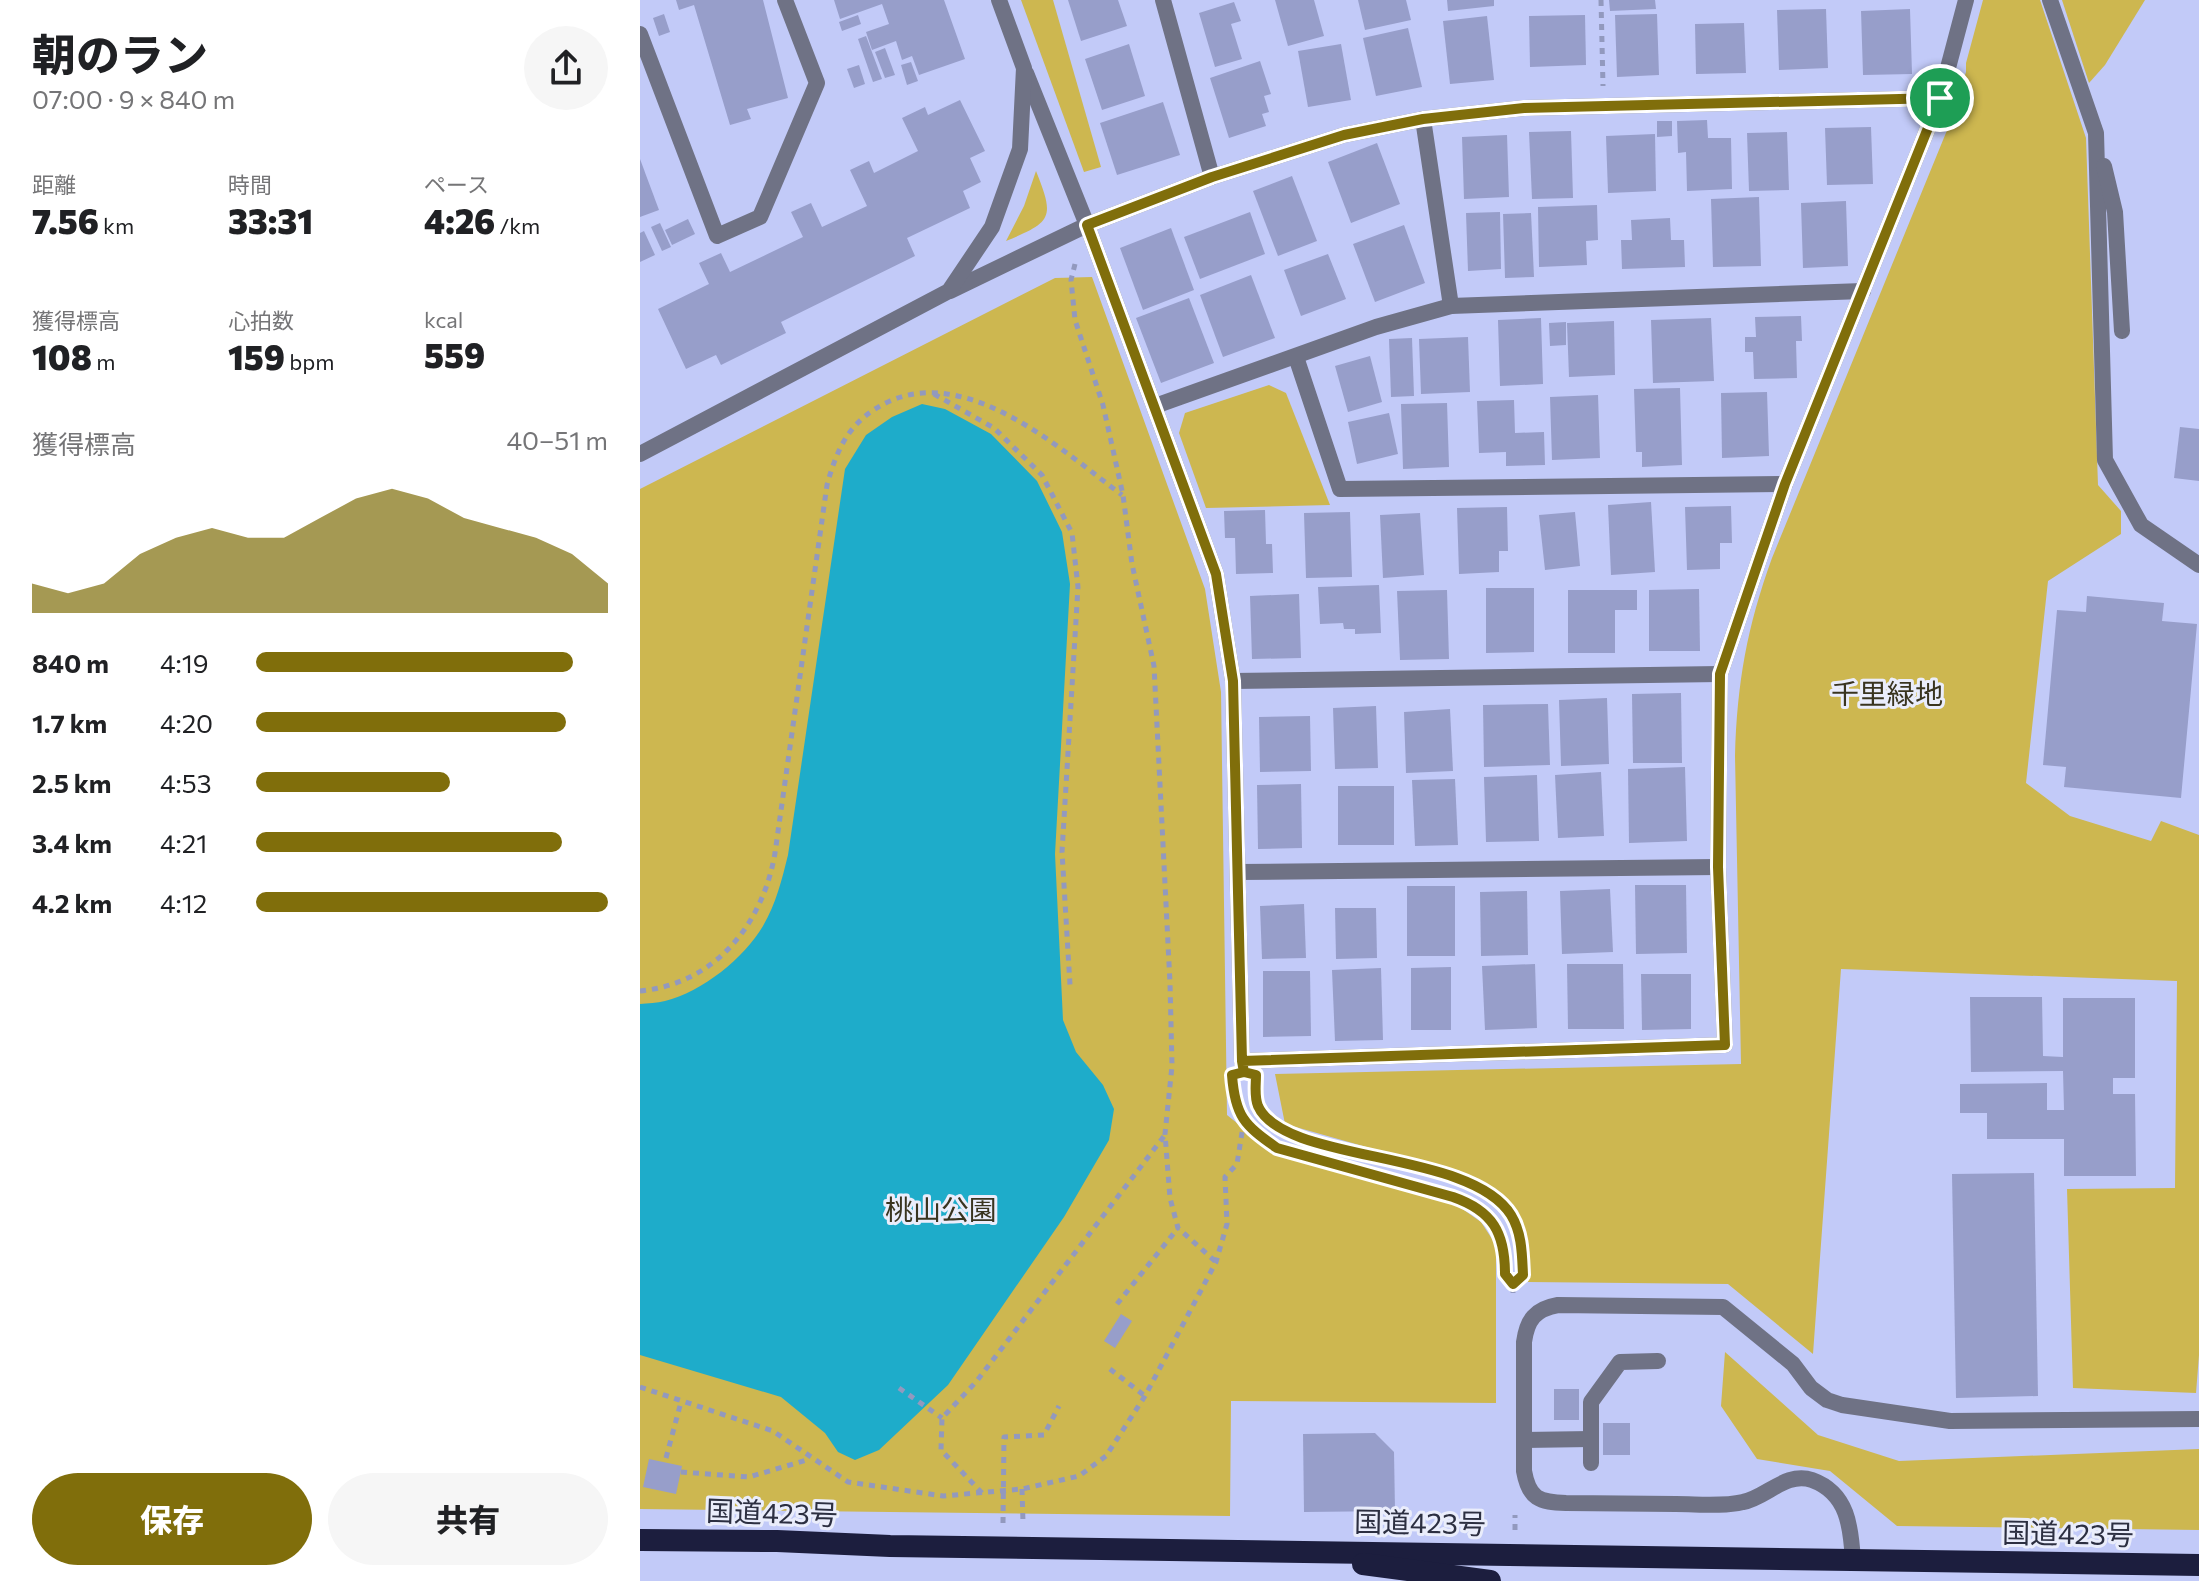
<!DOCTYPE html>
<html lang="ja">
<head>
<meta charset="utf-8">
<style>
  :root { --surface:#fff; --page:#f6f6f6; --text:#202124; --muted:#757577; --accent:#806e0b }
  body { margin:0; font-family:Commissioner,"Noto Sans JP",sans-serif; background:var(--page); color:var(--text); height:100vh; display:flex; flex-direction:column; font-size:30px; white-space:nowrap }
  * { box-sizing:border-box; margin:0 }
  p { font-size:26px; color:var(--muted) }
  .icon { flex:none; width:44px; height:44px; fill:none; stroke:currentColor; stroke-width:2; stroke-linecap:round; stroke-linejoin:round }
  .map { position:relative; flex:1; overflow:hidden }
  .sheet { display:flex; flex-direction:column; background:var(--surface); width:640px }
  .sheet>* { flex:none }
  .pin { position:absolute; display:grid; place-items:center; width:68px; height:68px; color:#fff; margin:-34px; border:4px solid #fff; border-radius:50%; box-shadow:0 2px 8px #0007 }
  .round { display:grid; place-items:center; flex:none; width:84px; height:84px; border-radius:42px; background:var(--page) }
  .head { display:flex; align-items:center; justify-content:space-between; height:136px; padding:0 32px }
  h1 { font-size:44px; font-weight:800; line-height:60px }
  .stats { display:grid; grid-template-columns:repeat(3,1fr); gap:12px; height:136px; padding:8px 32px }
  .stats div { display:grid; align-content:center }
  .stats b { font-size:34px; font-weight:800 }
  .stats small { font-size:22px; font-weight:400 }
  .stats p { font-size:22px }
  .chart { height:224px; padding:16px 32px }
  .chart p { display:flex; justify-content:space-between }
  .chart svg { width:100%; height:144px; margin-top:8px; fill:var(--accent); opacity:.7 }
  .button { display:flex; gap:16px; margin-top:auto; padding:16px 32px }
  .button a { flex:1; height:92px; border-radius:48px; background:var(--accent); color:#fff; font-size:32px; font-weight:800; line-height:92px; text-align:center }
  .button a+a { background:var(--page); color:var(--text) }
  ul { padding:0 32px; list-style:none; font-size:26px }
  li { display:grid; grid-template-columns:128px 96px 1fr; align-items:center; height:60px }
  li i { height:20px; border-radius:10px; background:var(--accent) }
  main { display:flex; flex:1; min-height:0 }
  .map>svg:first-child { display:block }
  .green { fill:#cdb750 }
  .water { fill:#1eacca }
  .building { fill:#979eca }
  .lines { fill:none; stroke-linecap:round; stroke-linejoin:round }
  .path { stroke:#9299be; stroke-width:5; stroke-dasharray:6 6; stroke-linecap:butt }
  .service { stroke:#6f7285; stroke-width:16 }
  .minor { stroke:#6f7285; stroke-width:16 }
  .tertiary { stroke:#6f7285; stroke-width:16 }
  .trunk { stroke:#1c1e3e; stroke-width:22 }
  .route-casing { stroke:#fff; stroke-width:16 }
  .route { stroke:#806e0b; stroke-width:10 }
  .labels { text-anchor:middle; stroke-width:6; stroke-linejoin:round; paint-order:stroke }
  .park-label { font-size:28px; fill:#39341f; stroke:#eaedfb }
  .street-label { font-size:28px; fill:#2c2f41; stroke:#eaedfb }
</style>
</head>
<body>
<main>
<section class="sheet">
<div class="head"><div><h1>朝のラン</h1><p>07:00 · 9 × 840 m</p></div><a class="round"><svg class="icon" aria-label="share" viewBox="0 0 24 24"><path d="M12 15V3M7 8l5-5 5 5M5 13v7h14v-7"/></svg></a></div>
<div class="stats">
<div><p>距離</p><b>7.56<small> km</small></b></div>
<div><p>時間</p><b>33:31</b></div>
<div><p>ペース</p><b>4:26<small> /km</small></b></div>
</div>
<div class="stats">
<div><p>獲得標高</p><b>108<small> m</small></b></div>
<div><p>心拍数</p><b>159<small> bpm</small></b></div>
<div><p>kcal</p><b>559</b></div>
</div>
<div class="chart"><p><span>獲得標高</span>40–51 m</p>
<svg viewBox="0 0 160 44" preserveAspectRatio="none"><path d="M0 44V35L10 38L20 35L30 26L40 21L50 18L60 21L70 21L80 15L90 9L100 6L110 9L120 15L130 18L140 21L150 26L160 35V44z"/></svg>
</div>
<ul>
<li><b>840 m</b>4:19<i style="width:90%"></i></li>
<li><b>1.7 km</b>4:20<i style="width:88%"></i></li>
<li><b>2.5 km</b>4:53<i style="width:55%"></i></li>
<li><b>3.4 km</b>4:21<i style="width:87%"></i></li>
<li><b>4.2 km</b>4:12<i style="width:100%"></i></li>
</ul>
<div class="button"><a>保存</a><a>共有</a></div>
</section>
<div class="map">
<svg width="1559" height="1581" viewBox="0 0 1559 1581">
  <rect width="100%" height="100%" fill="#c2caf8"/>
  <!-- green -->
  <g class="green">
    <polygon points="381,0 413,0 461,167 444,172"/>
    <path d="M1343,0H1400L1446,138L1458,485L1481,511V534L1408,581L1386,783L1430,816L1511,841L1521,821L1559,835V1355L1556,1393L1433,1388L1427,1189L1535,1188L1537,981L1201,969L1173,1354L1088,1284L888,1282C894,1234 877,1203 836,1178L645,1124L635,1074L1101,1064L1095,756C1097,683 1107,627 1132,558L1310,123L1326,72V63Z"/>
    <polygon points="1422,0 1505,0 1465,65 1449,83"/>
    <path d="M396,171C415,218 412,222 366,241L384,206Z"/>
    <polygon points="452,277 565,589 581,692 587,1115 633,1152 814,1203 841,1222 856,1245 856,1403 591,1401 590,1516 0,1509 0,489 415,278"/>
    <polygon points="629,385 646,393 690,505 566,508 539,433 545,413"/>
    <polygon points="1085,1352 1178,1435 1259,1461 1559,1449 1559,1530 1257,1526 1190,1471 1117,1459 1081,1406"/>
  </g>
  <!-- water -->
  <path class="water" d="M282,404L305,409L351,434L397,481L422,532L430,584L415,854L423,1020L436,1052L463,1085L474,1109L469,1140L424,1217L308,1385L239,1450L215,1460L198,1452L185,1433L141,1397L0,1355V1004C8,1003 17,1003 25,1001C62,992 104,958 123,926C136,904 142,879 148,855L205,469L226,435L252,417Z"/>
  <!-- building -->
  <g class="building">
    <polygon points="36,0 123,0 148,98 107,109 111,119 90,125 54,5 39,10"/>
    <polygon points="194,0 304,0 325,59 279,75 272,56 262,60 256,41 232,50 226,32 249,24 242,4 200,19"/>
    <polygon points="428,0 478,0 487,26 441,41"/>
    <polygon points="635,0 674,0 684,36 648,46"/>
    <polygon points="718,0 766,0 771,20 725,30"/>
    <polygon points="807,0 854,0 854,6 808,11"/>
    <polygon points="969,0 1015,0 1016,9 970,11"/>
    <polygon points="594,2 601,21 591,24 602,59 575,67 559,13"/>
    <polygon points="1186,9 1188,68 1139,70 1137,10"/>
    <polygon points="1270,9 1272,74 1223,75 1221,11"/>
    <polygon points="24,14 30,32 19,36 13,18"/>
    <polygon points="1017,14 1019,75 977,77 975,15"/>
    <polygon points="218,15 221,24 202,31 199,22"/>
    <polygon points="945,15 946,65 890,67 889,16"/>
    <polygon points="847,16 854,80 810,84 803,21"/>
    <polygon points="1104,23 1106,73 1056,74 1055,24"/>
    <polygon points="768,28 782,87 736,96 723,38"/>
    <polygon points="226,36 242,79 233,82 218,39"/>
    <polygon points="489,44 505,96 462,110 445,59"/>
    <polygon points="701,44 711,100 668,107 658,51"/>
    <polygon points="245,48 255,75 245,78 235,52"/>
    <polygon points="620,61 631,94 624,96 629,112 622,114 626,126 589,138 570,78"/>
    <polygon points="271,62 278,81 267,85 261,65"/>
    <polygon points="219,65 225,84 214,88 207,69"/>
    <polygon points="320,100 345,151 330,158 341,182 323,191 330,208 267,238 275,256 141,322 146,333 81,365 76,355 46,369 18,309 69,284 59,263 81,253 90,272 163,237 151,212 171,203 182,227 227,206 210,170 229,161 234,173 278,151 262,118 285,107 288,115"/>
    <polygon points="523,102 540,155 477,175 460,123"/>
    <polygon points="1067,120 1068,138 1091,138 1092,189 1047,191 1046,152 1038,153 1037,121"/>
    <polygon points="1017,121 1032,121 1032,136 1017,137"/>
    <polygon points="1231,127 1233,184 1187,185 1185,128"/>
    <polygon points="931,131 933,198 892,199 889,132"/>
    <polygon points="1147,132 1149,190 1109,191 1107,133"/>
    <polygon points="1015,134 1016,191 968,193 966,136"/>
    <polygon points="867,135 869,197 824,199 822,137"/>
    <polygon points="737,143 760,204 711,223 688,162"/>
    <polygon points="0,159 19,210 0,217"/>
    <polygon points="652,176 677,241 638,256 613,191"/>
    <polygon points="1119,197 1121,266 1073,267 1071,199"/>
    <polygon points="1206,201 1208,266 1163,268 1161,203"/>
    <polygon points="957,205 958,240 946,241 947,265 899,267 898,207"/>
    <polygon points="610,212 625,254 560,279 544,237"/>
    <polygon points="860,212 861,269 828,271 826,213"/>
    <polygon points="891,213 894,277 865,278 863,214"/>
    <polygon points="1030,218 1031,240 1044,240 1045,267 982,269 981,240 992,240 991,220"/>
    <polygon points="48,219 55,234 32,245 25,230"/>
    <polygon points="20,223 31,247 22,251 11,227"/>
    <polygon points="764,225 785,283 735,302 713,244"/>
    <polygon points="531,228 554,290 503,310 480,248"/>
    <polygon points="4,231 15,255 0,262 0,233"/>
    <polygon points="688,254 706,299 661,316 644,270"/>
    <polygon points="611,275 635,338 583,357 560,295"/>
    <polygon points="549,298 574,363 521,383 496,318"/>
    <polygon points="1161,316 1162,341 1156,341 1157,378 1114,379 1113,352 1105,352 1105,337 1116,337 1115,317"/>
    <polygon points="901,318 903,384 860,386 858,320"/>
    <polygon points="1071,318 1074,381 1013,383 1011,320"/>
    <polygon points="974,321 975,375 929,377 927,323"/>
    <polygon points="926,322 926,345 910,346 909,323"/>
    <polygon points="828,337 830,392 781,394 779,339"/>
    <polygon points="772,338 774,396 751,397 749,339"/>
    <polygon points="730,356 742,402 708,412 695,366"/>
    <polygon points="1040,388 1042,465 1002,467 1002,452 996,452 994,389"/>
    <polygon points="1127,392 1129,456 1082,458 1081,393"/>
    <polygon points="958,395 960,458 912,460 910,397"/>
    <polygon points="874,400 875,433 904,432 905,465 866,466 866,452 839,453 837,401"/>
    <polygon points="807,403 809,467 763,469 761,404"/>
    <polygon points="749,413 758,454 717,464 708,422"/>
    <polygon points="1540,427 1559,429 1559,481 1534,478"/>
    <polygon points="1011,502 1015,572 971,575 968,505"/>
    <polygon points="1091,506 1092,543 1080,543 1080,569 1047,570 1045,507"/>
    <polygon points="867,507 868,551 859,551 859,572 819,574 817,508"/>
    <polygon points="625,510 626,544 632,544 633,573 596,574 595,538 585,538 584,511"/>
    <polygon points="710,512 712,577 666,578 664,513"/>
    <polygon points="935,512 940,566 905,570 899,515"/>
    <polygon points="780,513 784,575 743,578 740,515"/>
    <polygon points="739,585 741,633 715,634 715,629 704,629 703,623 680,624 678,587"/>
    <polygon points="846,588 894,588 894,652 846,653"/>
    <polygon points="1059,589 1060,651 1009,651 1009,590"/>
    <polygon points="807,590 809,659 760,660 757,591"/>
    <polygon points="928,590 997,590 997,610 975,610 975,653 928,653"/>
    <polygon points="659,594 661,658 612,659 610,596"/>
    <polygon points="1447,596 1524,603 1522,621 1557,624 1541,798 1424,787 1426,767 1403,765 1417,610 1446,612"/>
    <polygon points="1041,693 1042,763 993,763 992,694"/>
    <polygon points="967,698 969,764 921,766 919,700"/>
    <polygon points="908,704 910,765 844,767 843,705"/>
    <polygon points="736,706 738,768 695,769 693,708"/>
    <polygon points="810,709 813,771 766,773 764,712"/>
    <polygon points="670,716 671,771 620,772 619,717"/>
    <polygon points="1045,767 1047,841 989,843 988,769"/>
    <polygon points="961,772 964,836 918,838 915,775"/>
    <polygon points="897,775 899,841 846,842 844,777"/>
    <polygon points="815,779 818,845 775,846 772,780"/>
    <polygon points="661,784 662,848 618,849 617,785"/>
    <rect x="698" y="786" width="56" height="59"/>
    <polygon points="995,885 1046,885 1047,953 996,954"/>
    <rect x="767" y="886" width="48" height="70"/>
    <polygon points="970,889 973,952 922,954 920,891"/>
    <polygon points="887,891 888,955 841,956 840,892"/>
    <polygon points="664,904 666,958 622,959 620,906"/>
    <polygon points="695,908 736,908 737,958 696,959"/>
    <polygon points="895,964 897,1028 845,1030 842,966"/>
    <polygon points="927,964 983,964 984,1029 928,1029"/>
    <polygon points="811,967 811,1030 771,1030 771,968"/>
    <polygon points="741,968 743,1040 695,1041 692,970"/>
    <polygon points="623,971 670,971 671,1036 623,1037"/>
    <polygon points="1001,974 1051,974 1051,1029 1002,1030"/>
    <polygon points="1330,997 1402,997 1403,1056 1423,1057 1423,998 1495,998 1495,1078 1473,1078 1473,1094 1495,1094 1496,1176 1424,1176 1424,1139 1347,1139 1347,1113 1320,1113 1320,1084 1407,1083 1407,1110 1424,1110 1423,1071 1331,1072"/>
    <polygon points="1394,1173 1398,1396 1316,1398 1312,1174"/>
    <polygon points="481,1314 492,1321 475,1348 464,1341"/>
    <rect x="914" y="1389" width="25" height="31"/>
    <rect x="963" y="1423" width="27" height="32"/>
    <polygon points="735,1433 754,1452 755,1511 664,1512 663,1434"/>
    <polygon points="9,1459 42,1466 36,1494 3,1487"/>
  </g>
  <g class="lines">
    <!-- path -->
    <g class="path">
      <polyline points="961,0 963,86"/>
      <polyline points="435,264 431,280 435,320 463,405 483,495 492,564 514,666 530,983 532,1066 525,1134 530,1198 538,1228 576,1262"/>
      <polyline points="294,394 354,428 402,475 432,533 438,587 422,852 430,985"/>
      <path d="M0,991C75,984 123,924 135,853L187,485C198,445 211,419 250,401C330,366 423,451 482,495"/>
      <path d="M592,1081C595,1117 610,1128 637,1148L832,1204C858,1225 865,1241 865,1274L873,1284"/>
      <path d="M616,1083C614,1109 629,1122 650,1133C703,1150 844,1171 871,1215C882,1233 882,1254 883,1275L873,1284V1293"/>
      <polyline points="477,1304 538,1228"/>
      <polyline points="470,1369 505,1396"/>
      <polyline points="0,1387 133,1431 208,1482 303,1496 382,1489 439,1476 466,1456 505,1396 576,1262 587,1224 585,1177 597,1164 604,1120"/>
      <polyline points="259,1388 302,1418"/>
      <polyline points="26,1458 41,1402"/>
      <polyline points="41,1472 109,1477 170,1459"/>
      <polyline points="382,1489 383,1522"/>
      <polyline points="342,1493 301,1450 302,1418 336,1382 525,1135"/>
      <polyline points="363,1523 364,1437 404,1435 419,1406"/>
      <polyline points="875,1530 875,1515"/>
    </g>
    <!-- service -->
    <g class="service">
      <polyline points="884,1440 951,1439"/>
      <polyline points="951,1463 951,1402 980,1362 1018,1361"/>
    </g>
    <!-- minor -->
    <g class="minor">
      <polyline points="523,0 572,177"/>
      <polyline points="1410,0 1456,133 1465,460 1501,525 1559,565"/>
      <polyline points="0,34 77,236 120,217 177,83 145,0"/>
      <polyline points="1300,98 884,108 783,119 704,135 572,177 447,225 576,574 593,681 602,1061 1085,1045 1078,867 1080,674 1145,484 1300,98 1326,0"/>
      <polyline points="783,119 811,306"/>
      <polyline points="1464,166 1475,212 1482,331"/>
      <polyline points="656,357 700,489 1145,484"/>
      <polyline points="515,406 736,327 811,306 1223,291"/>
      <polyline points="593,681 1080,674"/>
      <polyline points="598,872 1078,867"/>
      <path d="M1213,1561C1211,1527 1208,1493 1172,1480C1146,1471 1126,1498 1103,1502C1082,1507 1058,1504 1036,1504C999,1504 962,1503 926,1503C899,1502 889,1499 884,1471V1342C887,1320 895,1309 918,1305L1083,1307L1153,1364L1171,1388L1187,1400L1202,1405L1310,1421L1559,1419"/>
    </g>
    <!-- tertiary -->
    <g class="tertiary">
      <polyline points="310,291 447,225 386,73"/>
      <polyline points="0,454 309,291 352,227 380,149 384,68 359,0"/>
    </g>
    <!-- trunk -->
    <g class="trunk">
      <polyline points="0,1540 137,1541 250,1546 1559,1565"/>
      <polyline points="723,1564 850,1581"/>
    </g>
  </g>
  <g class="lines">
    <defs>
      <path id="route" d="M1300,98L884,108L783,119L704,135L572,177L447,225L576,574L593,681L602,1061L604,1072L592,1075C595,1116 604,1125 637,1148L813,1197C853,1211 865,1233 865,1274L873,1284L883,1275C882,1254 882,1233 871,1215C830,1149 644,1164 618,1106C614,1096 616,1086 616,1075L604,1072L602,1061L1085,1045L1078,867L1080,674L1145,484L1300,98"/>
    </defs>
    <!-- route casing -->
    <use href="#route" class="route-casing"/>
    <!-- route -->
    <use href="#route" class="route"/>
  </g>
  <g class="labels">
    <!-- park labels -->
    <g class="park-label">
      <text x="1247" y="704">千里緑地</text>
      <text x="301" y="1220">桃山公園</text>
    </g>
    <!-- street labels -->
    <g class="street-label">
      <text transform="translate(132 1513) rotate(2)" y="10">国道423号</text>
      <text transform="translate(780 1523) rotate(1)" y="10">国道423号</text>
      <text transform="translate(1428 1534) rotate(1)" y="10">国道423号</text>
    </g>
  </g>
</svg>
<div class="pin" style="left:1300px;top:98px;background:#1e9e55"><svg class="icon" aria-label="arrive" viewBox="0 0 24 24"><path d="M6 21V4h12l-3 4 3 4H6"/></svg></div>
</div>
</main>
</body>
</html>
